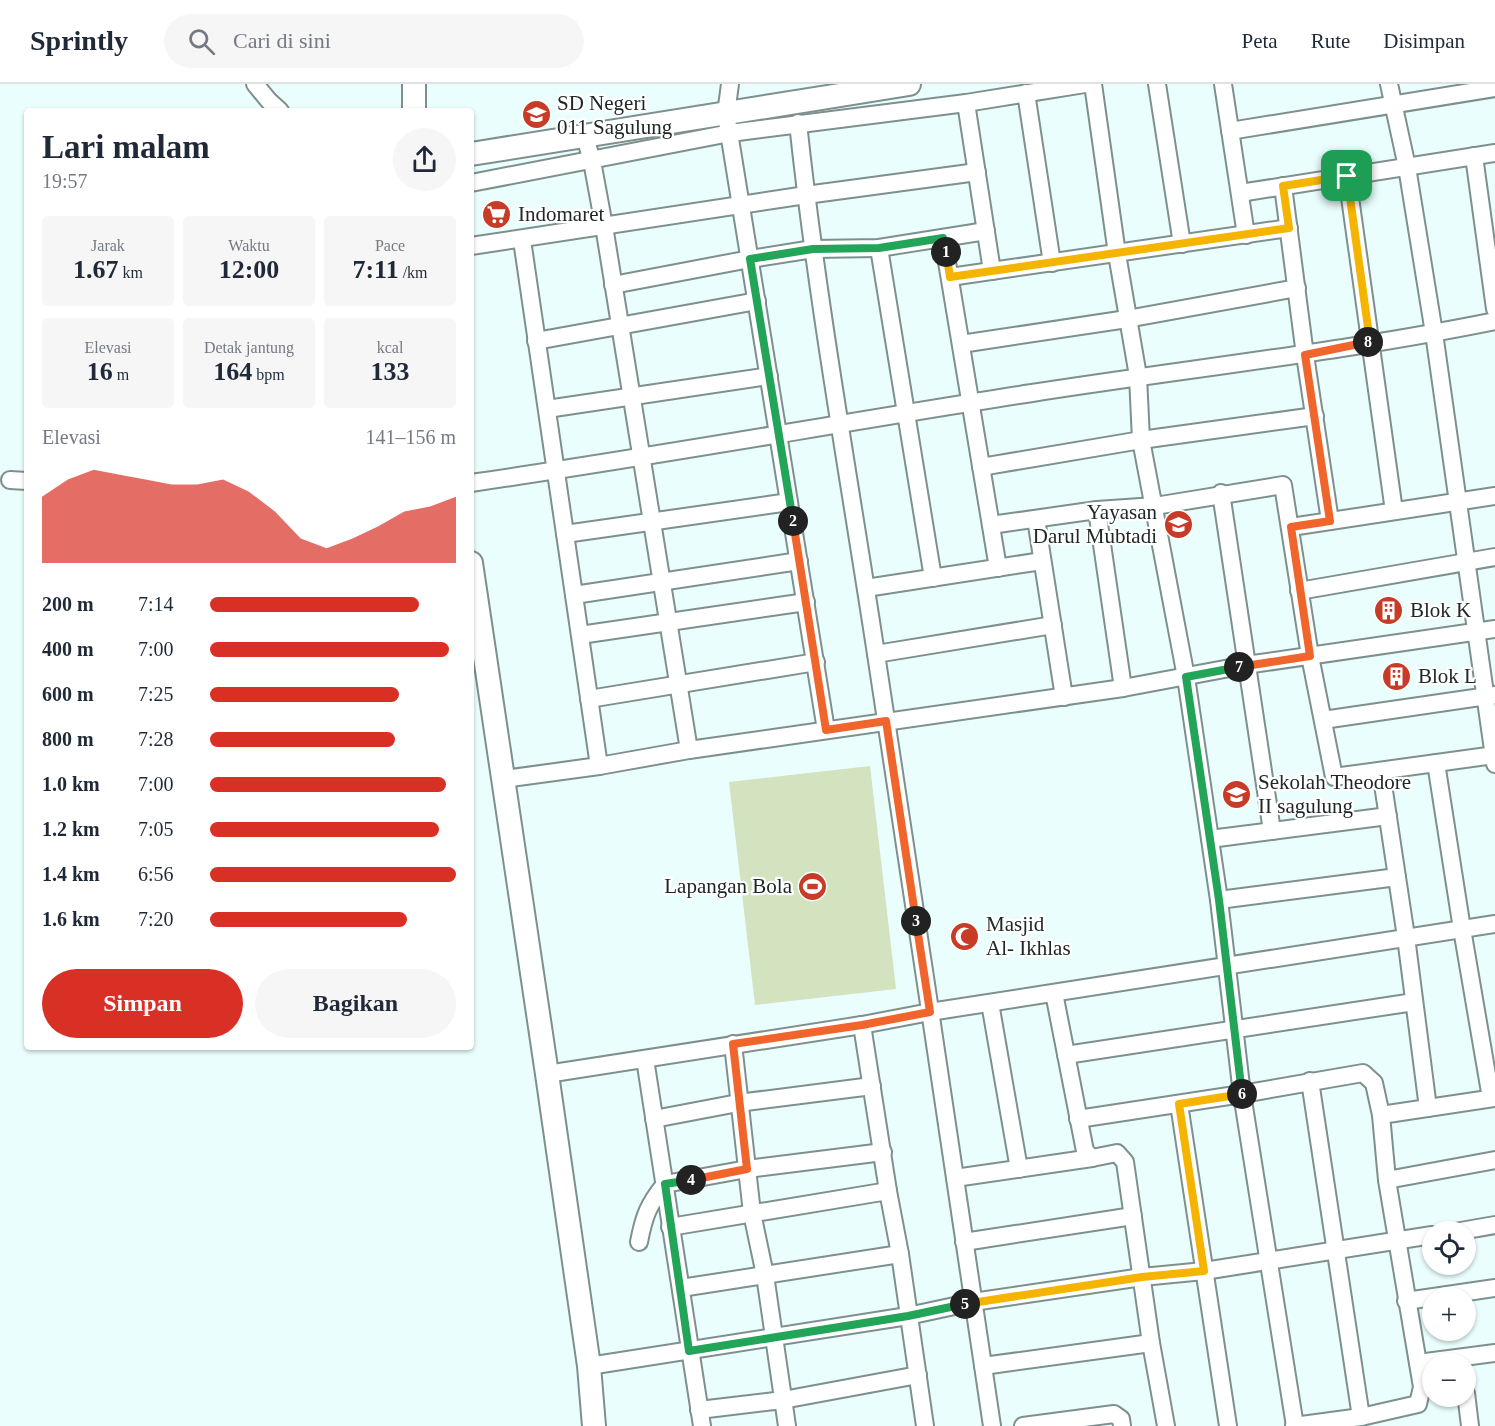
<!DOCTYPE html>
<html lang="id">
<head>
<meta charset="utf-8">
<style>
  :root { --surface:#fff; --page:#f6f6f7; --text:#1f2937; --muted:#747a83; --line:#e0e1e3; --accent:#d93025 }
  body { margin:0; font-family:"Times New Roman",serif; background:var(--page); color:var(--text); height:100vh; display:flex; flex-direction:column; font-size:22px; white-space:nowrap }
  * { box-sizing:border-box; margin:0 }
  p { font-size:20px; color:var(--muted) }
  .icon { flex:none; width:33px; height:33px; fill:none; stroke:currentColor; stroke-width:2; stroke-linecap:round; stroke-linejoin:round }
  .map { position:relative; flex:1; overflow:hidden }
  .side { position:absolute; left:24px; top:24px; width:450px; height:942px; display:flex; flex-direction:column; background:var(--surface); border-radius:6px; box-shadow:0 2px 4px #0004 }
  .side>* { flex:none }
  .fabs { position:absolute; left:1422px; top:1137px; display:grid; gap:12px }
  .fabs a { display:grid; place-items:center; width:54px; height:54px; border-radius:50%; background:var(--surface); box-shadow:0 2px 4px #0004; font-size:30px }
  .pin { position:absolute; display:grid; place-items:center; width:51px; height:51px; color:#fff; margin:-26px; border-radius:12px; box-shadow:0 3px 9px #0006 }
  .km { position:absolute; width:30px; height:30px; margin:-15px; border-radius:50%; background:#222; color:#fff; font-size:16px; line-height:30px; text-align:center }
  .round { display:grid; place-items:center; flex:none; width:63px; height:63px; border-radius:32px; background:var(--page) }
  .overview { display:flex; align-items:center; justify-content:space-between; height:102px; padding:0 18px }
  h1 { font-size:33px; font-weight:800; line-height:45px }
  .metrics { display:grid; grid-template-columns:repeat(3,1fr); gap:9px; height:102px; padding:6px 18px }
  .metrics div { display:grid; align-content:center; border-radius:6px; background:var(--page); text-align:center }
  .metrics b { font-size:26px; font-weight:800 }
  .metrics small { font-size:16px; font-weight:400 }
  .metrics p { font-size:16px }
  .chart { height:168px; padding:12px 18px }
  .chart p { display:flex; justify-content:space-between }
  .chart svg { width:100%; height:108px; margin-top:6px; fill:var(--accent); opacity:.7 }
  .primary-button { display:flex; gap:12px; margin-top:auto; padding:12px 18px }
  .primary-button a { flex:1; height:69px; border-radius:36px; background:var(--accent); color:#fff; font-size:24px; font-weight:800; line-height:69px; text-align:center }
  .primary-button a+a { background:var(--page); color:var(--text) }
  ul { padding:0 18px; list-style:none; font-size:20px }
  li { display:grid; grid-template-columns:96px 72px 1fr; align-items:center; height:45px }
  li i { height:15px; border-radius:8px; background:var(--accent) }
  header { display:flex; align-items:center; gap:36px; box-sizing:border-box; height:84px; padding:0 30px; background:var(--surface); border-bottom:2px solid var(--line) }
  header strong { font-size:28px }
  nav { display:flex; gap:33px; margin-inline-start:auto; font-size:21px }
  .search { width:420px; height:54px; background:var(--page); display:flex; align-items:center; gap:15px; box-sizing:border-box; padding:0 21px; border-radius:33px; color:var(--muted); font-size:22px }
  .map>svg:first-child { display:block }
  .green { fill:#d3e3bf }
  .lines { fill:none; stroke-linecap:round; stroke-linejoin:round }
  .street-casing { stroke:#7d908e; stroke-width:20 }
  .secondary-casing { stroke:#7d908e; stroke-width:26 }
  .street { stroke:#fff; stroke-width:16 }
  .secondary { stroke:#fff; stroke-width:22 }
  .split-1-casing { stroke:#fff; stroke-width:12 }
  .split-2-casing { stroke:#fff; stroke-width:12 }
  .split-3-casing { stroke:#fff; stroke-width:12 }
  .split-4-casing { stroke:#fff; stroke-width:12 }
  .split-5-casing { stroke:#fff; stroke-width:12 }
  .split-6-casing { stroke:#fff; stroke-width:12 }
  .split-7-casing { stroke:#fff; stroke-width:12 }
  .split-8-casing { stroke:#fff; stroke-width:12 }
  .split-9-casing { stroke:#fff; stroke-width:12 }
  .split-1 { stroke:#f5b400; stroke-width:8 }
  .split-2 { stroke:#22a559; stroke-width:8 }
  .split-3 { stroke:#f0652b; stroke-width:8 }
  .split-4 { stroke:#f0652b; stroke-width:8 }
  .split-5 { stroke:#22a559; stroke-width:8 }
  .split-6 { stroke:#f5b400; stroke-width:8 }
  .split-7 { stroke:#22a559; stroke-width:8 }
  .split-8 { stroke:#f0652b; stroke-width:8 }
  .split-9 { stroke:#f5b400; stroke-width:8 }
  .labels { text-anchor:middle; stroke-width:4.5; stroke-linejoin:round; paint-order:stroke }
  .poi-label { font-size:21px; fill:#202827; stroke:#fff; text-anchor:start }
</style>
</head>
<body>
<header>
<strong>Sprintly</strong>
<div class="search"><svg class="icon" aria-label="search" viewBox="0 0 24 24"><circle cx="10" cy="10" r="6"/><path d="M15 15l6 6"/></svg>Cari di sini</div>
<nav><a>Peta</a><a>Rute</a><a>Disimpan</a></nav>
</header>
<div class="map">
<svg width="1495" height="1342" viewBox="0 0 1495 1342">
  <rect width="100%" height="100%" fill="#eafefd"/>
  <!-- green -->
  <polygon class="green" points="870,682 896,905 755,921 729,698"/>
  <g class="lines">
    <defs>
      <g id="street">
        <polyline points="255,0 269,17 280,27"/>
        <polyline points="730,0 726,30 826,646"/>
        <polyline points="1093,0 1117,170 1138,292 1141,356 1186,593 1219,816 1242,1010 1295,1342"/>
        <polyline points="1157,0 1182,160"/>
        <polyline points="1223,0 1246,151"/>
        <polyline points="1389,0 1407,83 1434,249 1495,680"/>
        <polyline points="1026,9 1052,179"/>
        <polyline points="966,19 992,187"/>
        <path d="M798,39C817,217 849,393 876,570C916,827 953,1085 992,1342"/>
        <polyline points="1230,47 1495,4"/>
        <polyline points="585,53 592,77 604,142 689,666"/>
        <polyline points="1474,72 1495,225"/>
        <polyline points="1347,92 1394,427"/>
        <polyline points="471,99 730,49 966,19 1085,0"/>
        <polyline points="1283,102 1305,271 1330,437"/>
        <polyline points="1240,109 1495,69"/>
        <polyline points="943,154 998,484"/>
        <polyline points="522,156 599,682"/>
        <polyline points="471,162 806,111 977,88"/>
        <polyline points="879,164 933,494"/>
        <polyline points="950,193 1289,144"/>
        <polyline points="613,201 750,175 813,165 879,164 986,147"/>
        <polyline points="536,257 757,217"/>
        <polyline points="961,260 1127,235 1297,204"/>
        <polyline points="547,325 769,292"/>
        <polyline points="981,383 1141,356 1315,332"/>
        <polyline points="10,396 27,397"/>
        <path d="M471,399C658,372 845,338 1032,309C1186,285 1342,268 1495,237"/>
        <polyline points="1221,409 1272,747"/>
        <polyline points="1097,426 1123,604"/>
        <polyline points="1036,435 1064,613"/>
        <polyline points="991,441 1097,426 1155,422 1283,401 1310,572 1334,693 1495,671"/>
        <polyline points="1291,443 1495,412"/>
        <polyline points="565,450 789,418"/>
        <polyline points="866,504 1042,477"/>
        <polyline points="1299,507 1495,473"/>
        <polyline points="574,511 799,477"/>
        <polyline points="580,551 806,518"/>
        <polyline points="876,570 1053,541"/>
        <polyline points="589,615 816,578"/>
        <polyline points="1323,636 1495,611"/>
        <polyline points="1436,679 1462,845 1491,1014"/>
        <polyline points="1381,687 1406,853 1428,1024"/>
        <polyline points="504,695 599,682 689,666 1123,604 1246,581 1495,545"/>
        <polyline points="1210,755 1388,732"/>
        <polyline points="1219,816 1397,793"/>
        <polyline points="1054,909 1085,1067 1092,1074 1117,1069 1125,1078 1151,1259 1166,1342"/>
        <polyline points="990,919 1019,1085"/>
        <polyline points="862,941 888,1107 900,1170 925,1342"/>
        <polyline points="733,960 752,1129 765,1191 787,1342"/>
        <polyline points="1066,971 1414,918"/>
        <polyline points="645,975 702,1342"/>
        <polyline points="547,990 862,941 930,928 1495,840"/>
        <polyline points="1310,997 1361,1333"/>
        <polyline points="1179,1020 1228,1342"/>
        <polyline points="1381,1031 1495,1014"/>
        <polyline points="654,1035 738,1019 872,1002"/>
        <polyline points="1078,1035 1242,1010 1363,989 1374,999 1381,1031 1387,1096 1422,1303 1418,1320 1361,1333 1294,1342"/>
        <polyline points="955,1094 1092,1074"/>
        <polyline points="1387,1096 1495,1076"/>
        <polyline points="670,1143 888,1107"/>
        <polyline points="1455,1148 1495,1141"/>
        <path d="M639,1158C644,1132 648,1121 665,1100L747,1085L883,1068"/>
        <polyline points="964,1158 1133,1132"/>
        <polyline points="681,1204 900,1170"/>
        <polyline points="1406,1217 1495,1204"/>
        <polyline points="1418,1279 1495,1269"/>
        <polyline points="589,1282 908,1232 973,1218 1142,1193 1204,1187 1432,1151"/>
        <polyline points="983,1282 1151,1259"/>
        <polyline points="1466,1309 1470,1342"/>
        <polyline points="699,1326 783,1316 918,1291"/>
        <polyline points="1023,1342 1114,1330 1121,1335 1122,1342"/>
      </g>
      <g id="secondary">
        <polyline points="414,0 414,27"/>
        <polyline points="471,70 909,0"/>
        <polyline points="471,479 547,990 589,1282 594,1342"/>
      </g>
    </defs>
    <!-- street casing -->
    <use href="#street" class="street-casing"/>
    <!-- secondary casing -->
    <use href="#secondary" class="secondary-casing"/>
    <!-- street -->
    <use href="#street" class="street"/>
    <!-- secondary -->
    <use href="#secondary" class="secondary"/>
  </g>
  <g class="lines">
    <defs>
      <polyline id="split-1" points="946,168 950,193 1289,144 1283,102 1347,92"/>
      <polyline id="split-2" points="793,437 750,175 813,165 879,164 943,154 946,168"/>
      <polyline id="split-3" points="793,437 826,646 886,637 916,837"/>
      <polyline id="split-4" points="691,1096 747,1085 733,960 862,941 930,928 916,837"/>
      <polyline id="split-5" points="691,1096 665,1100 689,1267 908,1232 965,1220"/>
      <polyline id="split-6" points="965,1220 1142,1193 1204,1187 1179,1020 1242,1010"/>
      <polyline id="split-7" points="1239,583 1186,593 1219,816 1242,1010"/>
      <polyline id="split-8" points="1239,583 1310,572 1291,443 1330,437 1305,271 1368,258"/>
      <polyline id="split-9" points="1347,92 1370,258 1368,258"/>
    </defs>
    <!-- split-1 casing -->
    <use href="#split-1" class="split-1-casing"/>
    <!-- split-2 casing -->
    <use href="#split-2" class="split-2-casing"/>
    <!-- split-3 casing -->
    <use href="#split-3" class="split-3-casing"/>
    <!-- split-4 casing -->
    <use href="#split-4" class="split-4-casing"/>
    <!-- split-5 casing -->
    <use href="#split-5" class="split-5-casing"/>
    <!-- split-6 casing -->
    <use href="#split-6" class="split-6-casing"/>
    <!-- split-7 casing -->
    <use href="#split-7" class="split-7-casing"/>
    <!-- split-8 casing -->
    <use href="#split-8" class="split-8-casing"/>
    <!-- split-9 casing -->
    <use href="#split-9" class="split-9-casing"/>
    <!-- split-1 -->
    <use href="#split-1" class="split-1"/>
    <!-- split-2 -->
    <use href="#split-2" class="split-2"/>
    <!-- split-3 -->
    <use href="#split-3" class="split-3"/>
    <!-- split-4 -->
    <use href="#split-4" class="split-4"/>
    <!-- split-5 -->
    <use href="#split-5" class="split-5"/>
    <!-- split-6 -->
    <use href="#split-6" class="split-6"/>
    <!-- split-7 -->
    <use href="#split-7" class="split-7"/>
    <!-- split-8 -->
    <use href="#split-8" class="split-8"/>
    <!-- split-9 -->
    <use href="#split-9" class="split-9"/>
  </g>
  <!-- icons -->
  <defs>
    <symbol id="school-disc" viewBox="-11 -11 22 22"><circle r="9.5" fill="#c83c27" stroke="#fff"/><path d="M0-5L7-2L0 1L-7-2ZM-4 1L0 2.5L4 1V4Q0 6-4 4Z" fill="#fff"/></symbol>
    <symbol id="supermarket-disc" viewBox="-11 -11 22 22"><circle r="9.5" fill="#c83c27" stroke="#fff"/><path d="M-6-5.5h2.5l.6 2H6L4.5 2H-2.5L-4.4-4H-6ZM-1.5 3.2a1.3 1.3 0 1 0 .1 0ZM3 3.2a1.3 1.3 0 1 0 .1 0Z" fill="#fff"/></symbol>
    <symbol id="building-disc" viewBox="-11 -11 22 22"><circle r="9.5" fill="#c83c27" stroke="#fff"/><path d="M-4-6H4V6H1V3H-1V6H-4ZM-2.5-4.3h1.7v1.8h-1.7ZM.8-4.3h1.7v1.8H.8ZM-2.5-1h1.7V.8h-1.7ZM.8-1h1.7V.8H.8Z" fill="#fff"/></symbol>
    <symbol id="stadium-disc" viewBox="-11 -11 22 22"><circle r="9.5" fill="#c83c27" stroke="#fff"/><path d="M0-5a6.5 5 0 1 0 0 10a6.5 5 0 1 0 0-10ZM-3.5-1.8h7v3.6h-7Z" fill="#fff"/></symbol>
    <symbol id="mosque-disc" viewBox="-11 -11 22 22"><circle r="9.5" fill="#c83c27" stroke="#fff"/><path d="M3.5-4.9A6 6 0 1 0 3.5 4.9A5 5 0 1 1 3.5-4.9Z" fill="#fff"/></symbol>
  </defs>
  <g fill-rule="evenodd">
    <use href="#school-disc" x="520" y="14" width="33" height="33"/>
    <use href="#supermarket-disc" x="480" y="114" width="33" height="33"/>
    <use href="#school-disc" x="1162" y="424" width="33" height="33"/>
    <use href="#building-disc" x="1372" y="510" width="33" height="33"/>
    <use href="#building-disc" x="1380" y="576" width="33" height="33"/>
    <use href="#school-disc" x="1220" y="694" width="33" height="33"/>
    <use href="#stadium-disc" x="796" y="786" width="33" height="33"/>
    <use href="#mosque-disc" x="948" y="836" width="33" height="33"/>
  </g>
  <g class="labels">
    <!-- poi labels -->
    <g class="poi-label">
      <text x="557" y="26">SD Negeri<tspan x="557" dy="24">011 Sagulung</tspan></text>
      <text x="518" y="137">Indomaret</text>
      <text x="1157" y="435" text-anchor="end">Yayasan<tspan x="1157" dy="24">Darul Mubtadi</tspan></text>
      <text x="1410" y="533">Blok K</text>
      <text x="1418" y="599">Blok L</text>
      <text x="1258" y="705">Sekolah Theodore<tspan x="1258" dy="24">II sagulung</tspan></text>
      <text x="792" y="809" text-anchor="end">Lapangan Bola</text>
      <text x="986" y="847">Masjid<tspan x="986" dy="24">Al- Ikhlas</tspan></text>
    </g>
  </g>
</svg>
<div class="fabs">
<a><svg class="icon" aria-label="locate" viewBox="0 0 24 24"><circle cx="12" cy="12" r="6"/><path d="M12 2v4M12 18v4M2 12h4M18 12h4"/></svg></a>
<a>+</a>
<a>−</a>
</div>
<div class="pin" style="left:1347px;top:92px;background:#1e9e55"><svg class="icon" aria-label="arrive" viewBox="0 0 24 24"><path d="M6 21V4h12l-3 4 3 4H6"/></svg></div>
<b class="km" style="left:946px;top:168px">1</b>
<b class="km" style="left:793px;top:437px">2</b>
<b class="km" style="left:916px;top:837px">3</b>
<b class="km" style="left:691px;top:1096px">4</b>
<b class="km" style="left:965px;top:1220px">5</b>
<b class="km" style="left:1242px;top:1010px">6</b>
<b class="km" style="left:1239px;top:583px">7</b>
<b class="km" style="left:1368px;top:258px">8</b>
<section class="side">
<div class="overview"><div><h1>Lari malam</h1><p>19:57</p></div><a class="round"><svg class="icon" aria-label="share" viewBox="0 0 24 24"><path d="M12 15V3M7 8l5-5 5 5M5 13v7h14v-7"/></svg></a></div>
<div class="metrics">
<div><p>Jarak</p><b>1.67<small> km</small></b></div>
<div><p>Waktu</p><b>12:00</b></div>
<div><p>Pace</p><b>7:11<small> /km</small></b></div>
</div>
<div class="metrics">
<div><p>Elevasi</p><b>16<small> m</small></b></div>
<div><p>Detak jantung</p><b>164<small> bpm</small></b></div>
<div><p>kcal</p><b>133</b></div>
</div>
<div class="chart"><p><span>Elevasi</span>141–156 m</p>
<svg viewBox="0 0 160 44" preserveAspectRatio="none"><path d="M0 44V17L10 10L20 6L30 8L40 10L50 12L60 12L70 10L80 15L90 23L100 34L110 38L120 34L130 29L140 23L150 21L160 17V44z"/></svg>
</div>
<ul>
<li><b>200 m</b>7:14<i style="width:85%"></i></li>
<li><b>400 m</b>7:00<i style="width:97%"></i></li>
<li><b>600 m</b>7:25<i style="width:77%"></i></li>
<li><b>800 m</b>7:28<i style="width:75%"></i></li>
<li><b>1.0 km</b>7:00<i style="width:96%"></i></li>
<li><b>1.2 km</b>7:05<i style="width:93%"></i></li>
<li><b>1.4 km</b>6:56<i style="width:100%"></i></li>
<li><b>1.6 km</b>7:20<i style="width:80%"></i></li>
</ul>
<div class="primary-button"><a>Simpan</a><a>Bagikan</a></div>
</section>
</div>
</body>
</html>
